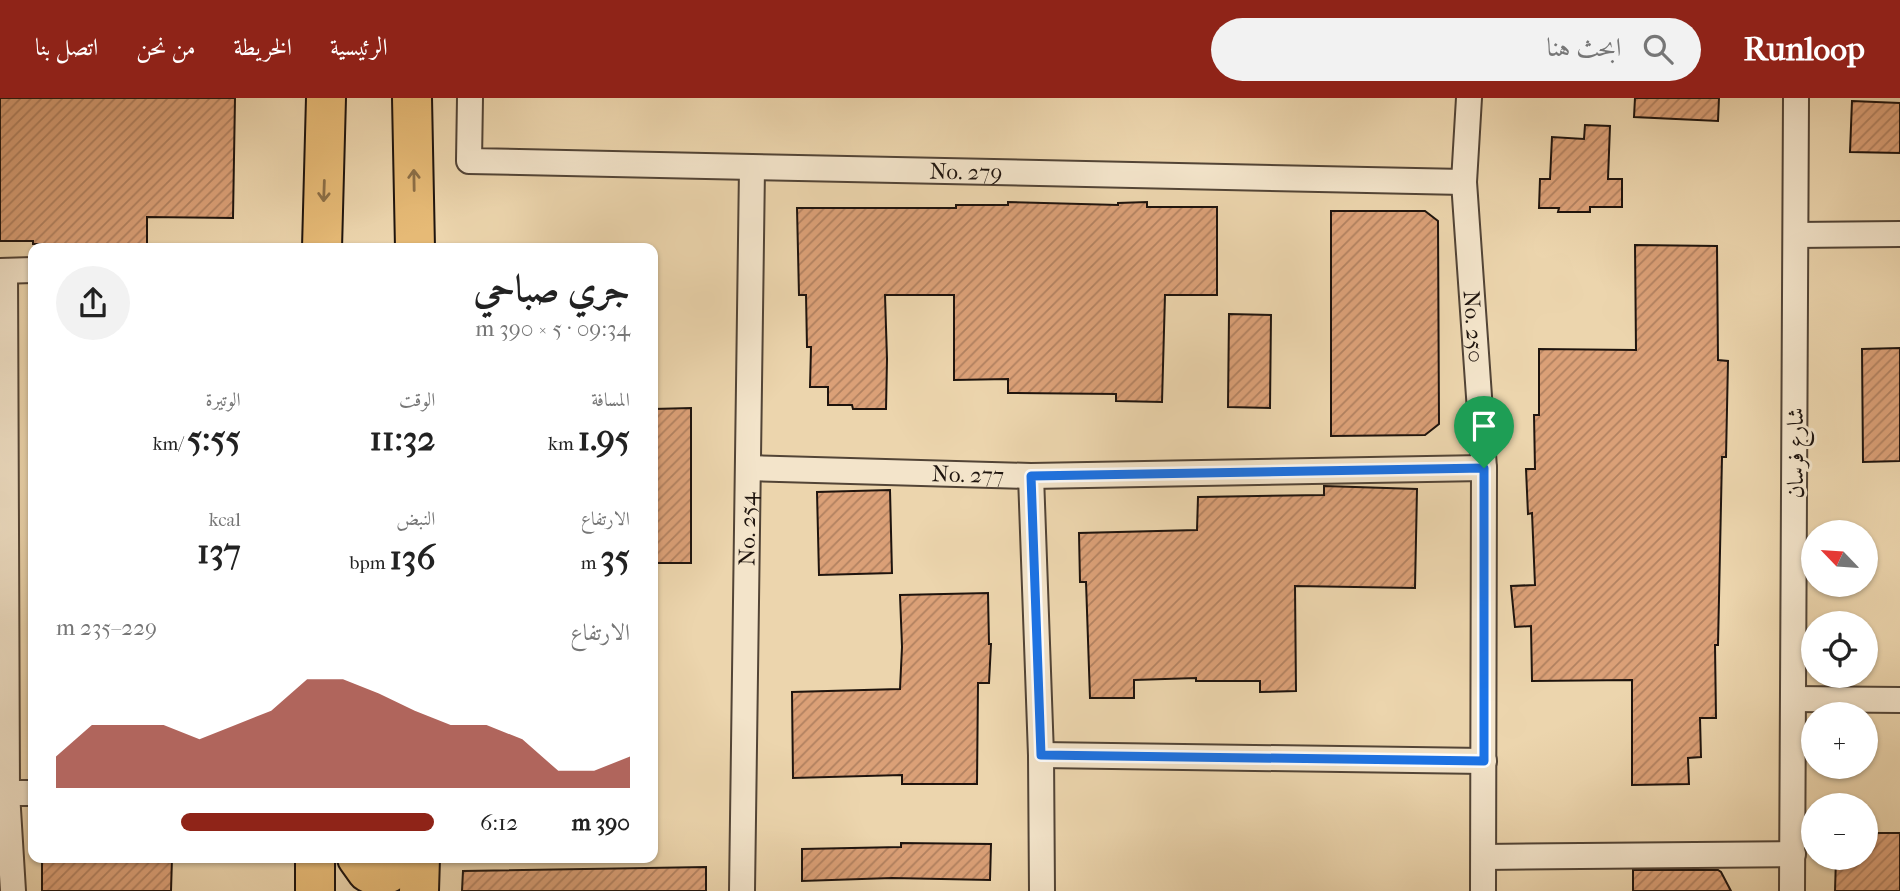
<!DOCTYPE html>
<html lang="ar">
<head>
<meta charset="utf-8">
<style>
  :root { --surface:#fff; --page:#f2f2f2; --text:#222; --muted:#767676; --accent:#8f2418 }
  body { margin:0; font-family:"IM FELL French Canon",Amiri,serif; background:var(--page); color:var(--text); direction:rtl; height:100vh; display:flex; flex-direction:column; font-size:26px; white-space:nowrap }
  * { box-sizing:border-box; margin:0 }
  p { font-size:23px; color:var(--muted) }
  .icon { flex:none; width:38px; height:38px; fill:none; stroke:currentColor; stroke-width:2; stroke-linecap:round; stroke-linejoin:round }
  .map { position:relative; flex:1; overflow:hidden; direction:ltr }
  .panel { position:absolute; left:28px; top:145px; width:630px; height:620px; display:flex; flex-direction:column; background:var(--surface); border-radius:14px; box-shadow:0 2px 5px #0004; direction:rtl }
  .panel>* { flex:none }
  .needle { width:46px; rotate:295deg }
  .fabs { position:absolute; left:1801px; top:422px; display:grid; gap:14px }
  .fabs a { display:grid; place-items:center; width:77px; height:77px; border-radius:50%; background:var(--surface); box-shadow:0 2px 5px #0004; font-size:35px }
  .pin { position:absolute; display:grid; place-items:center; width:60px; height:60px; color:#fff; margin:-72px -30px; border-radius:50% 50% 50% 0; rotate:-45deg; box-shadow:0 0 7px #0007 }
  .pin .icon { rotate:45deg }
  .round { display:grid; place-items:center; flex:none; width:74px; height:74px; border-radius:37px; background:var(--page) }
  .head { display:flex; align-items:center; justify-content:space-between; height:119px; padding:0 28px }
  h1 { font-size:38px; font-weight:800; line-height:52px }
  .metrics { display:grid; grid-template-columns:repeat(3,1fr); gap:10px; height:119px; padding:7px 28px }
  .metrics div { display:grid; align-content:center }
  .metrics b { font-size:35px; font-weight:800 }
  .metrics small { font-size:19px; font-weight:400 }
  .metrics p { font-size:19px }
  .chart { height:196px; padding:14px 28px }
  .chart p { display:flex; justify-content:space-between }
  .chart svg { width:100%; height:126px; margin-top:7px; fill:var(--accent); opacity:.7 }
  ul { padding:0 28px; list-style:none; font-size:23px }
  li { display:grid; grid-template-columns:112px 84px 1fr; align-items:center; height:52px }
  li i { height:18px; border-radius:9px; background:var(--accent) }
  header { display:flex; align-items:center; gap:42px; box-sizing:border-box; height:98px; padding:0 35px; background:var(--accent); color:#fff }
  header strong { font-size:33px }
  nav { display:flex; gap:38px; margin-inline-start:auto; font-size:24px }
  .search { width:490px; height:63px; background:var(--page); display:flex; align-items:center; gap:18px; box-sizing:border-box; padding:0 24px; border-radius:38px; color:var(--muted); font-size:26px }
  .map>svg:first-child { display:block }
  .building { fill:url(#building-hatch); stroke:#1e140e; stroke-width:2 }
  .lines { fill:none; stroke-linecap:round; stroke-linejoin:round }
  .minor-casing { stroke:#524436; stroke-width:28 }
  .primary-casing { stroke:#1e140e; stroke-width:42 }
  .minor { stroke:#f3e4ca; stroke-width:24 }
  .primary { stroke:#e6ba76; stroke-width:38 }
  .oneway { stroke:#8c6f47 }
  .route-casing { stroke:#fff; stroke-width:14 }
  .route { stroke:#1a73e8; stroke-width:9 }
  .labels { text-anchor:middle; stroke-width:6; stroke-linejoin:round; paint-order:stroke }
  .street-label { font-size:23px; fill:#1e140e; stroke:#f3e4ca }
</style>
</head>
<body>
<header>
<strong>Runloop</strong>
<div class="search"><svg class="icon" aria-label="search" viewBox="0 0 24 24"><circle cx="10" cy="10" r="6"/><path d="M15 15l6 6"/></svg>ابحث هنا</div>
<nav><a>الرئيسية</a><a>الخريطة</a><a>من نحن</a><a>اتصل بنا</a></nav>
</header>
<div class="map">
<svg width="1900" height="793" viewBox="0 0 1900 793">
  <defs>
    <pattern id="building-hatch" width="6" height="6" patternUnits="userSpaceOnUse" patternTransform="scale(1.75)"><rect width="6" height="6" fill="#dba077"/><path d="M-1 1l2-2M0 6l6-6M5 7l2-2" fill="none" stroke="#b18160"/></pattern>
  </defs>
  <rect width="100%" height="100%" fill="#ecd5ad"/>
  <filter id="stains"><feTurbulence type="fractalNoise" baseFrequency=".00286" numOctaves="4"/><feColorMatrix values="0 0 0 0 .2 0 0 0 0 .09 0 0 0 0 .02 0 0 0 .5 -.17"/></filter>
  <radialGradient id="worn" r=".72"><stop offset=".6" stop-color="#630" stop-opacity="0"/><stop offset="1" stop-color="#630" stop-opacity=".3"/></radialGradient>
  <!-- building -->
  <g class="building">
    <polygon points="0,0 235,0 233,120 147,119 147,146 33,146 33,143 0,143"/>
    <polygon points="1635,0 1719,0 1718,23 1634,19"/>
    <polygon points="1852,3 1900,5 1900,55 1850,54"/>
    <polygon points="1585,27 1610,28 1608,81 1622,81 1622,109 1590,109 1590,114 1558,114 1559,110 1539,110 1540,81 1550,81 1552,39 1584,41"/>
    <polygon points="1008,104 1118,107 1118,105 1147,104 1147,109 1217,109 1217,197 1165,197 1162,304 1116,303 1116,296 1008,295 1008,281 954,282 954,197 885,197 887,261 886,311 853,311 852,307 828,307 828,289 810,289 811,249 807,249 806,197 799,197 797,110 956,110 956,107 1008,107"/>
    <polygon points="1331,113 1425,113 1438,123 1439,326 1425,337 1331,338"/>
    <polygon points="1635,147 1717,148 1718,262 1728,263 1726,359 1722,359 1718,547 1715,547 1716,620 1700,620 1701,659 1688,660 1689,686 1632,687 1632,582 1532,583 1531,528 1515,529 1511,488 1535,487 1532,415 1528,416 1526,371 1535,371 1534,317 1539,317 1539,251 1636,252"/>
    <polygon points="1229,216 1271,217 1270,310 1228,309"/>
    <polygon points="1900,250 1900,363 1863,364 1862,251"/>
    <polygon points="691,310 691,465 653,465 653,311"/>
    <polygon points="1324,388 1417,391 1415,490 1295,488 1296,593 1260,594 1260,583 1196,583 1196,580 1134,582 1134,600 1090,600 1086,484 1080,484 1079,435 1197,432 1198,399 1324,397"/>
    <polygon points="890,392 892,475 819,477 817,394"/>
    <polygon points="988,495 989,546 991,546 989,585 978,585 977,686 902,686 902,677 793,680 792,594 900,591 902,549 900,497"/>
    <polygon points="1866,735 1900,735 1900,793 1835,793 1836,760 1866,760"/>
    <polygon points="901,745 991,746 990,782 892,780 802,783 802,751 901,749"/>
    <polygon points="42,760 172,760 171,793 42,793"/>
    <polygon points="706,769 706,793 462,793 463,773"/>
    <polygon points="1633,772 1718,772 1721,774 1731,793 1633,793"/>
  </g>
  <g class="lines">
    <defs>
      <g id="minor">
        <path id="s1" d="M470,0L469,63L1464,84"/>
        <path id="s2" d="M1469,0L1464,84L1484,370L1483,793"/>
        <polyline points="1796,137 1900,136"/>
        <polyline points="0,173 33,172"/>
        <polyline points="5,173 7,695 13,793"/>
        <path id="s3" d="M748,370L1031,378L1484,370"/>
        <polyline points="1031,378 1041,657 1042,793"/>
        <polyline points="1793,601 1900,602"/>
        <polyline points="1041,657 1484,663"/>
        <polyline points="0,695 33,695"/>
        <polyline points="1484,759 1793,756"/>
        <path id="s4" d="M742,793L752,70"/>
        <polyline points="1792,793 1796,0"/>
      </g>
      <g id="primary">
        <polyline points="412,0 415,150"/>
        <polyline points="322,150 326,0"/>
        <polyline points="357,760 367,774 377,779 389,775 400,760"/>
        <polyline points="315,793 315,760"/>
        <polyline points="419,793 420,760"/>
      </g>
    </defs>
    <!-- minor casing -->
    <use href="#minor" class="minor-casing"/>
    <!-- primary casing -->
    <use href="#primary" class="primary-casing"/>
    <!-- minor -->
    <use href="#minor" class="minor"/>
    <!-- primary -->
    <use href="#primary" class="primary"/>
  </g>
  <!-- one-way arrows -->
  <defs><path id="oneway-shaft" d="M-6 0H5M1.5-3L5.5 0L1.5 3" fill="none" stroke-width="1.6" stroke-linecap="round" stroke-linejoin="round" transform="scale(1.75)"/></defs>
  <g class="oneway">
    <use href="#oneway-shaft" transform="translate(414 82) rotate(-91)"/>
    <use href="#oneway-shaft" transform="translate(324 93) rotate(92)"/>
  </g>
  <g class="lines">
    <defs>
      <polygon id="route" points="1484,370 1484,663 1041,657 1031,378"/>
    </defs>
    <!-- route casing -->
    <use href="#route" class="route-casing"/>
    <!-- route -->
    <use href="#route" class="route"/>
  </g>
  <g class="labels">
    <!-- street labels -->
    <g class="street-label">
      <text dy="8" stroke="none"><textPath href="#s1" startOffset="560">No. 279</textPath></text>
      <text dy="8" stroke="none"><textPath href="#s2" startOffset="229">No. 250</textPath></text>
      <text transform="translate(1795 355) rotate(-90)" y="8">شارع فرسان</text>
      <text dy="8" stroke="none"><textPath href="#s3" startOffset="220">No. 277</textPath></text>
      <text dy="8" stroke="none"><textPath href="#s4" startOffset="362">No. 254</textPath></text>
    </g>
  </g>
  <rect width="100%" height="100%" filter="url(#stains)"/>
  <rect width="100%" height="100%" fill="url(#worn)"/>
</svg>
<div class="fabs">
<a><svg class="needle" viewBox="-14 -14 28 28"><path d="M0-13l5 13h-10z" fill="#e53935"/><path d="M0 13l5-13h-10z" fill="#767676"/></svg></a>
<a><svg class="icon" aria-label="locate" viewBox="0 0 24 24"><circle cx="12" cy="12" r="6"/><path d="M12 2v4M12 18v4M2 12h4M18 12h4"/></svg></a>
<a>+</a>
<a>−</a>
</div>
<div class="pin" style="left:1484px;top:370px;background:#1e9e55"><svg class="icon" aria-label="arrive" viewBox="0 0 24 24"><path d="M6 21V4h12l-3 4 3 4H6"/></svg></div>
<section class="panel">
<div class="head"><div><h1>جري صباحي</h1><p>09:34 · 5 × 390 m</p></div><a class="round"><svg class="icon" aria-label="share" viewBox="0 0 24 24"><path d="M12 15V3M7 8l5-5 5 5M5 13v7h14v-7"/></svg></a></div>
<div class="metrics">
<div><p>المسافة</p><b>1.95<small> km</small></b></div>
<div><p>الوقت</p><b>11:32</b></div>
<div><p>الوتيرة</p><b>5:55<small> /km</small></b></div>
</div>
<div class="metrics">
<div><p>الارتفاع</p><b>35<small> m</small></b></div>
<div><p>النبض</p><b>136<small> bpm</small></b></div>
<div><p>kcal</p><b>137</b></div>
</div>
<div class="chart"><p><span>الارتفاع</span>229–235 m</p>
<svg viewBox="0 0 160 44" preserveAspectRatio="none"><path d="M0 44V33L10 22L20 22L30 22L40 27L50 22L60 17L70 6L80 6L90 11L100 17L110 22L120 22L130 27L140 38L150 38L160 33V44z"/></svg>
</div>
<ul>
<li><b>390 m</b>6:12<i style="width:67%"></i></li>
</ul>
</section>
</div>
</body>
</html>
